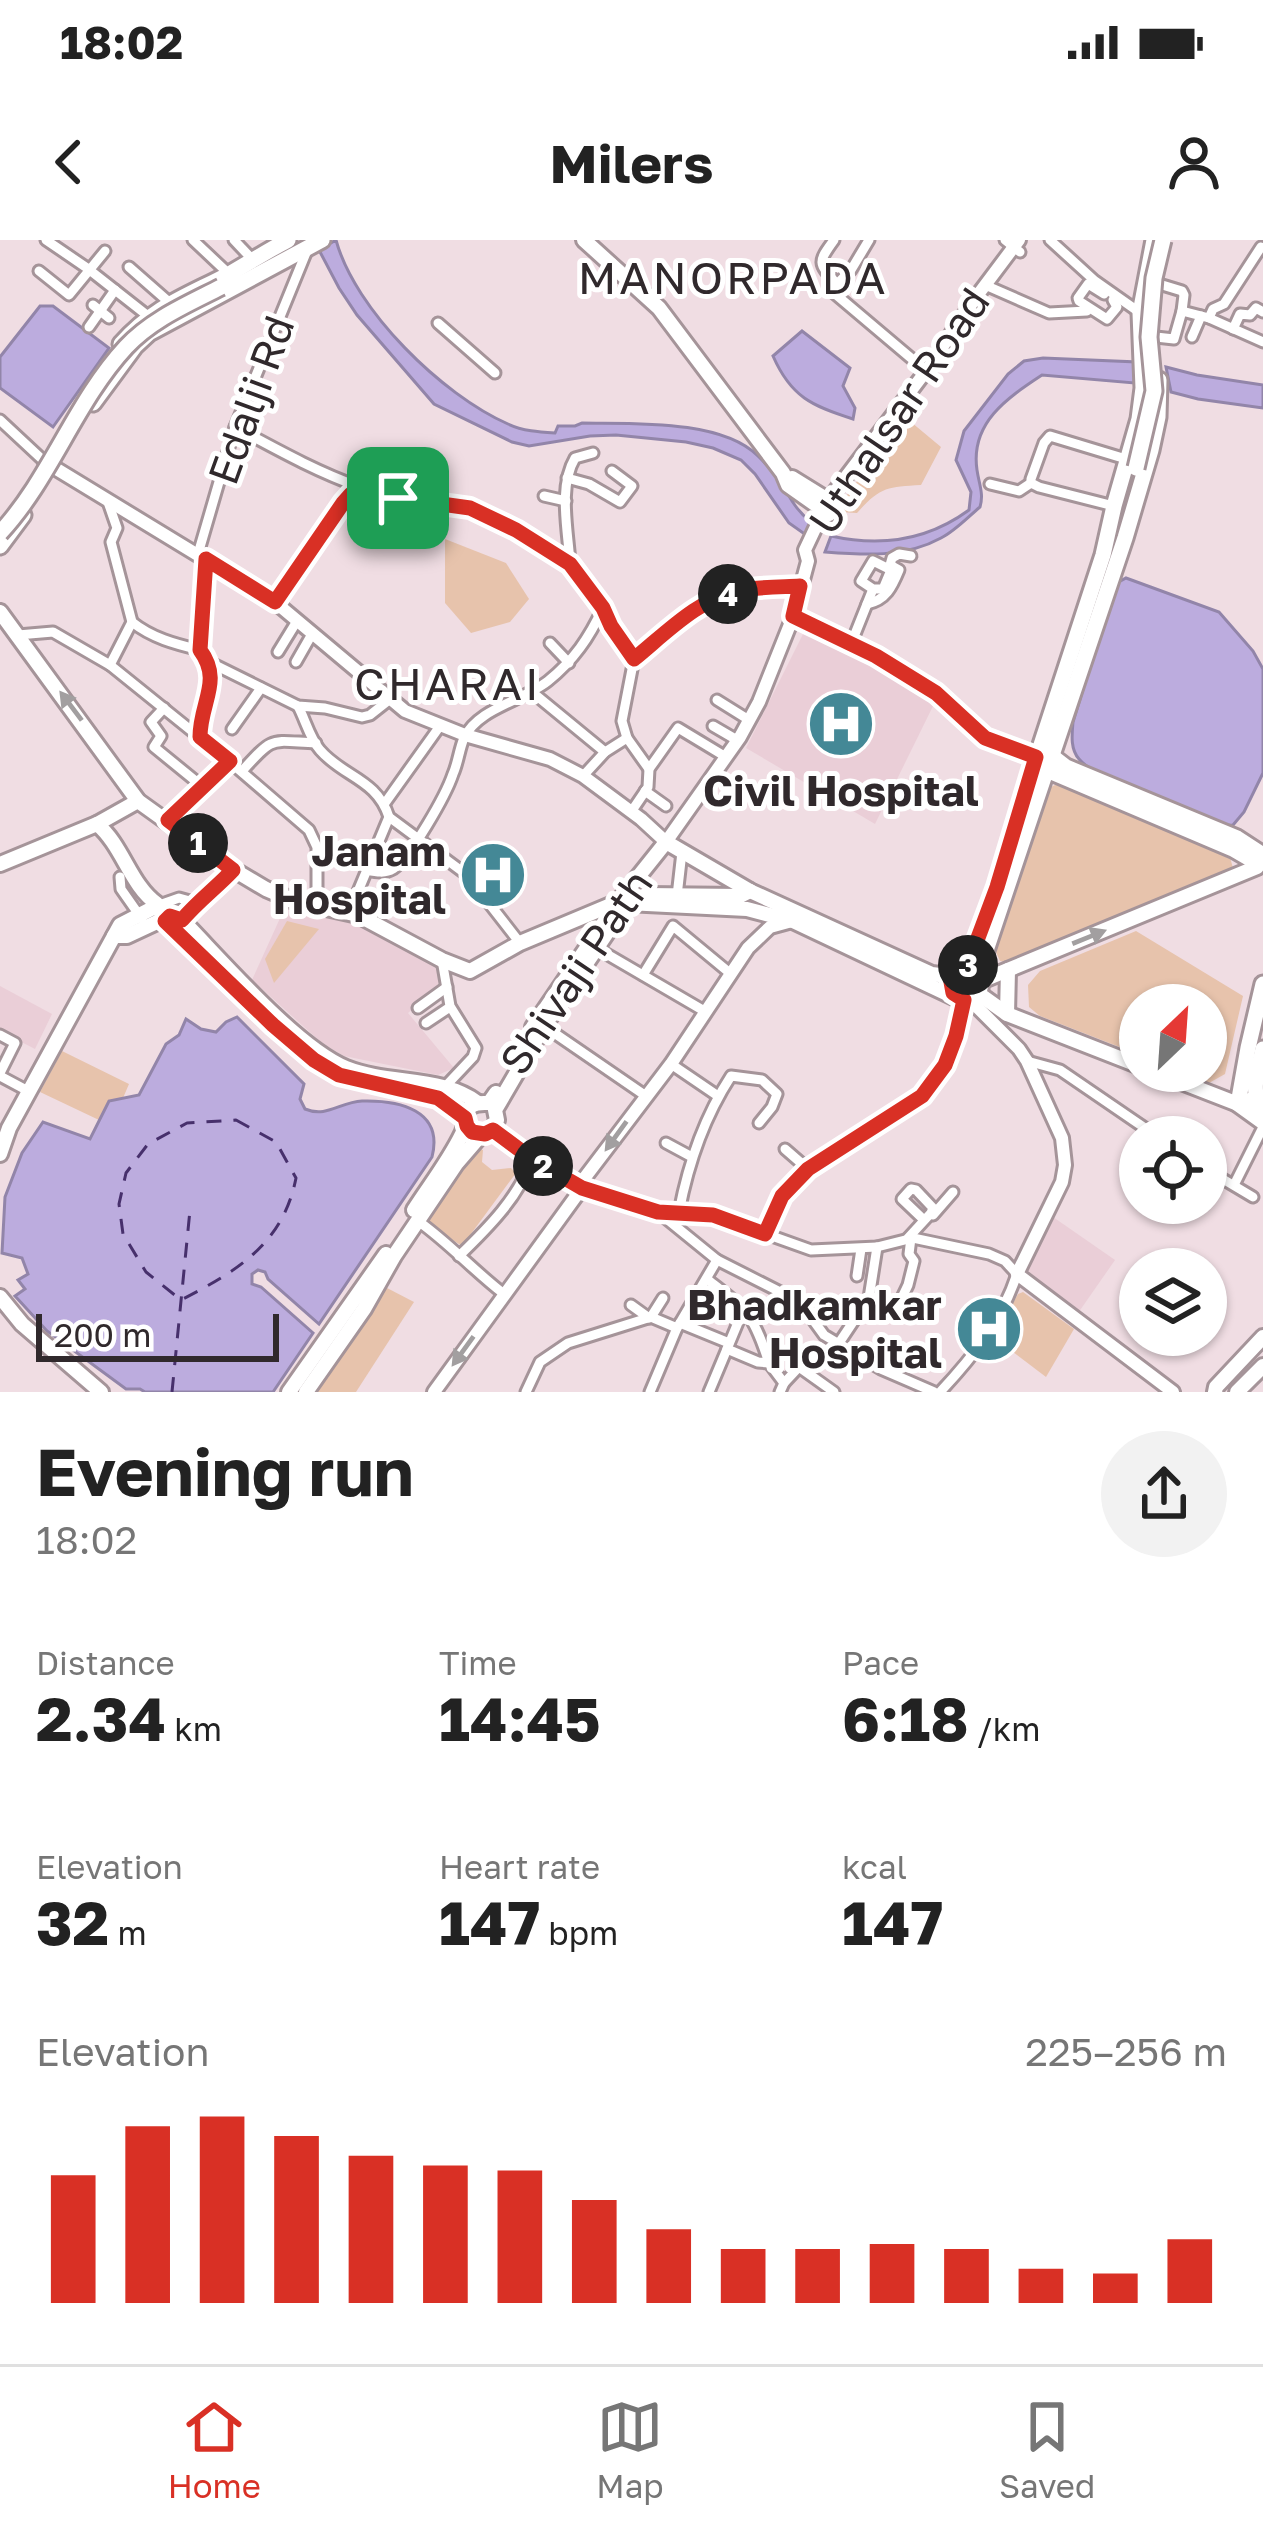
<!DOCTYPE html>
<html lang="en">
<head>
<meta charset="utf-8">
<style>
  :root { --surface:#fff; --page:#f2f2f2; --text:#222; --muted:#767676; --line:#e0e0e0; --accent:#d93025 }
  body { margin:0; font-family:"Golos Text",sans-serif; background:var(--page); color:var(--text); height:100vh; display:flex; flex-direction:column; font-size:45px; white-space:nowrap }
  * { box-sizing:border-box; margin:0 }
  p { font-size:39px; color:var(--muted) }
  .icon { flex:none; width:66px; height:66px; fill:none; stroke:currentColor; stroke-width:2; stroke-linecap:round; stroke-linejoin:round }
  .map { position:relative; height:1152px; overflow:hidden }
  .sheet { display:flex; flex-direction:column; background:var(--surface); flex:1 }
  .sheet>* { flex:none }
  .needle { width:78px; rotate:25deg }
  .tools { position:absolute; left:1119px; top:744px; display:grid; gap:24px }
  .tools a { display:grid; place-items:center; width:108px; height:108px; border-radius:50%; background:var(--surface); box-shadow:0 3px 9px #0004; font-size:60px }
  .scale { position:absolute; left:36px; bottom:30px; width:243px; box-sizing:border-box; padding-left:12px; border:6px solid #30292c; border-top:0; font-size:33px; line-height:42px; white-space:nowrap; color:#30292c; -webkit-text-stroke:9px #fff; paint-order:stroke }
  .pin { position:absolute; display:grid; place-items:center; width:102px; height:102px; color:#fff; margin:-51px; border-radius:24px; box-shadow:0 6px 18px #0006 }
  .km { position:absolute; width:60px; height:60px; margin:-30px; border-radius:50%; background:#222; color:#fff; font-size:33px; line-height:60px; text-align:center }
  .round { display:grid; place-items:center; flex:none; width:126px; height:126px; border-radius:63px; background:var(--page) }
  .head { display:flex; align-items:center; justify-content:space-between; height:204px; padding:0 36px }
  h1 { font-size:66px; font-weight:700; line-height:90px }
  .figures { display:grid; grid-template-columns:repeat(3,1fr); gap:18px; height:204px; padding:12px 36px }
  .figures div { display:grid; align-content:center }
  .figures b { font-size:60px; font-weight:700 }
  .figures small { font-size:33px; font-weight:400 }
  .figures p { font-size:33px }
  .chart { height:336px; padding:24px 36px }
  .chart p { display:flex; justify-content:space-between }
  .chart svg { width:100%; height:216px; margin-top:12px; stroke:var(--accent); stroke-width:6 }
  .status { display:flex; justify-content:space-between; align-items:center; height:84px; padding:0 60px; background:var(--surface); direction:ltr }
  .status svg { height:33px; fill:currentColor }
  header { display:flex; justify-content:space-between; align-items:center; height:156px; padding:0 36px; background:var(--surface); font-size:54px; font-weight:700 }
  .dock { display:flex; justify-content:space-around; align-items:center; height:168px; border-top:3px solid var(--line); background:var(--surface); font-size:33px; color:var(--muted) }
  .dock a { display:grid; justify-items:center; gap:6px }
  .dock .active { color:var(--accent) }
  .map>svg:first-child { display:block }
  .built { fill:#eaced7 }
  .green { fill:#e7c3ac }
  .water { fill:#bcacde; stroke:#9285a9; stroke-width:3 }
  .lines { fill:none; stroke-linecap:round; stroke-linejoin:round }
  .ferry { stroke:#47306c; stroke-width:3; stroke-dasharray:15 12; stroke-linecap:butt }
  .minor-casing { stroke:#a59499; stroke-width:15 }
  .tertiary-casing { stroke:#a59499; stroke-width:18 }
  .secondary-casing { stroke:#a59499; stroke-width:20 }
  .primary-casing { stroke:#a59499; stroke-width:21 }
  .minor { stroke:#fff; stroke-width:9 }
  .tertiary { stroke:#fff; stroke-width:12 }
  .secondary { stroke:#fff; stroke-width:14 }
  .primary { stroke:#fff; stroke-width:15 }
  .primary-bridge-casing { stroke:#a59499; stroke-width:21; stroke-linecap:butt }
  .primary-bridge { stroke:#fff; stroke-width:15 }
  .oneway { fill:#a29fa0 }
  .route-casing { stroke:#fff; stroke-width:24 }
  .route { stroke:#d93025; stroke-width:15 }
  .labels { text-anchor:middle; stroke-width:10; stroke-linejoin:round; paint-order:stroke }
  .street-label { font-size:42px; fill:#30292c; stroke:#fff }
  .poi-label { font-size:42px; font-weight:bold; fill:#30292c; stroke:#fff; text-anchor:end }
  .neighbourhood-label { font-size:45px; letter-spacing:3px; fill:#30292c; stroke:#fff }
</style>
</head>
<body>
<div class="status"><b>18:02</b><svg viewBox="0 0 49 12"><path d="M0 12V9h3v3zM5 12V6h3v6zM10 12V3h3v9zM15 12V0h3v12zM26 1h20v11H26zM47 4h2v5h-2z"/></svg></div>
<header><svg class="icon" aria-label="back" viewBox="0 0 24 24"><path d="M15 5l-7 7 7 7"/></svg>Milers<svg class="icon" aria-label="person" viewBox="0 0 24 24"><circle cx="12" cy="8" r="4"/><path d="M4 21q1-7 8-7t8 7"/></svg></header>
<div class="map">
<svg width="1263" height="1152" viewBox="0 0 1263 1152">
  <rect width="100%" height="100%" fill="#f0dde3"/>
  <!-- built -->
  <g class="built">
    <polygon points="803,394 883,427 936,460 875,584 746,508"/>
    <polygon points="286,665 354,678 436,722 439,746 408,773 454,828 438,835 344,816 323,804 252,740"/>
    <polygon points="0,746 52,774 35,809 0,791"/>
    <polygon points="1053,977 1115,1020 1076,1076 1024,1035 1025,1028"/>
  </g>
  <!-- green -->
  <g class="green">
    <path d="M905,177L941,207L921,245C887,247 880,247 857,273L839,272L841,263Z"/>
    <polygon points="445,299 506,323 529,359 510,382 471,393 445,363"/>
    <polygon points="1059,543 1229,614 1233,628 1009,723 1000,721 995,710 1049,548"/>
    <polygon points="287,681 319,689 274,743 265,719"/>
    <polygon points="1136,691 1243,756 1225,834 1209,843 1180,831 1206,831 1206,765 1140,765 1140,815 1040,776 1029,767 1028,745 1040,731"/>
    <polygon points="62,811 129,844 123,858 108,861 99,880 40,852"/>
    <polygon points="478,908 483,910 482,922 492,930 511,928 516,933 462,1006 424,982"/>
    <polygon points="387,1048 414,1062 356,1152 312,1152"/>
    <polygon points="1023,1052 1074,1089 1046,1137 993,1097 1018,1054"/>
  </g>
  <!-- water -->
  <g class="water">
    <path d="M336,0C355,70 442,155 508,184C523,191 539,192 555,193L558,186H575L582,183C632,184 721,179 758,216C766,224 777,235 783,245C791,260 797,271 811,282L806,295L789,283L755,234L741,220L713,208L686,202L616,195L590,196L529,206L512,202L434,164L357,75L339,48L319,10Z"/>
    <polygon points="40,66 53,66 109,108 53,187 0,148 0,117"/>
    <path d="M802,91L850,128L843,146L855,168L853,179C812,166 791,157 773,116Z"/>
    <path d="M1043,118L1137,122L1134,143L1042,135C1007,158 970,183 977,230C979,244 984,254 980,267C968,277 955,291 941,298C905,318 864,315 825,312L831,296C880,307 928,300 969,270L971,252L956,220L964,191L1008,134L1024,121Z"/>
    <polygon points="1166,127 1197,135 1263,145 1263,168 1198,159 1171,152"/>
    <path d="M1126,338L1219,372L1253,411L1263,429V533L1244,572L1233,585L1219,586C1189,573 1097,541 1079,519C1070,509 1072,494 1073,482L1115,344Z"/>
    <path d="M237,777L304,844L300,859L305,869C327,878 340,862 362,861C399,860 444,870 432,917L319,1084L268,1039L265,1032L258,1030L252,1034V1044L261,1047L313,1093L273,1152H145L140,1149H126L47,1091L15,1056L25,1049L18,1040L28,1034L22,1018L2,1013L5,957L22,913L43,882L90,899L109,861L139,855L166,804L179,795L186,779L201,789L216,792L226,782Z"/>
  </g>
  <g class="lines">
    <!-- ferry -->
    <g class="ferry">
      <path d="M236,880L276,902L296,938C283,1004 237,1031 181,1060L146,1032L123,994L119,964L126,933L148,904L187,883Z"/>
      <polyline points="172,1152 190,970"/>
    </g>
    <defs>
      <g id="minor">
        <polyline points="46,0 87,28 148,76"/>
        <polyline points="193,0 229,34"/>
        <polyline points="234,0 252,19"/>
        <path d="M834,0C817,23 818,23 837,44L834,53L931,135"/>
        <polyline points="1005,0 1020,12"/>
        <polyline points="1050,0 1095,41 1139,72"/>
        <polyline points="129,27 170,63"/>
        <polyline points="39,31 69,55 105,11"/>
        <polyline points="837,44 851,30 869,0"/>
        <polyline points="1159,44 1182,51 1184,55 1182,71 1209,78 1263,102"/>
        <polyline points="985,45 1049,73 1087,71"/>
        <polyline points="1104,54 1088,44 1078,58 1079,61 1107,79 1117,67 1113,60"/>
        <polyline points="93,65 109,78"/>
        <polyline points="1209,78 1213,69 1224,64 1261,7"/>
        <polyline points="438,83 495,133"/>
        <polyline points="89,87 115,50"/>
        <polyline points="1233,89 1240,74 1250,75 1256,68 1263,72"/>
        <polyline points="1156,97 1174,99 1182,71"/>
        <polyline points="1192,97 1201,76"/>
        <polyline points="0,180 45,222"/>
        <path d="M235,187C276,209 317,232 360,247C395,261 433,257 469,267C492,274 556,310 572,327C597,354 613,388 634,419"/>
        <polyline points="567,238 589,244 620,262 632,246 612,231"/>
        <polyline points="990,244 1019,251 1031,243"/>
        <polyline points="544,256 566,261"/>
        <polyline points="108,262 117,288 111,302 132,382"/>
        <polyline points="1114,266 1039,247 1031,243 1031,239 1044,203 1050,196 1126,219"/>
        <polyline points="198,314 235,187 308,8"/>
        <path d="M570,323C568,290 558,247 575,218L593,213"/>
        <polyline points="275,362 343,263 351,254 362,248"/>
        <path d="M867,364C886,360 892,347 899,330L890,325L892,318L899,314L911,316"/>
        <path d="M132,382C152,398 175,404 200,410"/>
        <polyline points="18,395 53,392 110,425 229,521 309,590 317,607 317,666"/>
        <polyline points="550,403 569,423"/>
        <polyline points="851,404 873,349 861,341 873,321 891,330 883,349 873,349"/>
        <polyline points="278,412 297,381"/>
        <path d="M634,419C664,394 694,365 731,353C752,346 777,348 799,346"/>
        <polyline points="634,419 622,481 627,498 649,529"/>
        <polyline points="209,422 298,466 325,468 362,477 370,475 389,460"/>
        <polyline points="296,422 312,394"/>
        <polyline points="110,425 132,382"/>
        <polyline points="532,452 605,512"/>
        <polyline points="717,460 749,480"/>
        <path d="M298,466C305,479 310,499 320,510C343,537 377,539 389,577L467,635L520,703"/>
        <polyline points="164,468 151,482 161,496 154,507 203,547"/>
        <polyline points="713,486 737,500"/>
        <polyline points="232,489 261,448"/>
        <path d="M200,497C199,462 223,442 200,410L206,319"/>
        <path d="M242,531C275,495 269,501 316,503"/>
        <polyline points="583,536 605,512 627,498"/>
        <polyline points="645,551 666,566"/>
        <polyline points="385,563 440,486"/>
        <polyline points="631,572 648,547 649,529 678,488 726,517"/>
        <polyline points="168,580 229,521"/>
        <path d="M367,630C376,632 385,634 393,629C411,617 446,555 453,534C458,523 459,510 464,498C478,468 523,461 548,441C574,420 589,398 603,368"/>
        <polyline points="120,637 121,649 142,679"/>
        <polyline points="677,656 682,612"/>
        <polyline points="162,664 179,658 197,663"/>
        <polyline points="349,673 389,577"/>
        <path d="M182,680C198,661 216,648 234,630"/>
        <polyline points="598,709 706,772"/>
        <polyline points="643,735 673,686 731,734"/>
        <polyline points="418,768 447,747"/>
        <polyline points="426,783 450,767"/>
        <polyline points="544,786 646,856"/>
        <polyline points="0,795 15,803 0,833"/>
        <polyline points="1027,821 1060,830 1158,897"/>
        <polyline points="671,824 718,856"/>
        <polyline points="0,836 30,852"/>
        <polyline points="442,850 473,817 476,808 450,766 442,720"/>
        <polyline points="666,903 692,917"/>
        <polyline points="785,909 808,929"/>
        <polyline points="1206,929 1253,957"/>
        <polyline points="1234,945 1263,887"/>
        <path d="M582,948L658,972L713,975L811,1010L877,1007L913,998L989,1014L1005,1021L1017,1034C1002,1080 973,1117 940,1152"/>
        <polyline points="658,972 717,1020 800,1062 824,1095 881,1129 934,1152"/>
        <path d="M679,972C688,925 705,876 731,836L762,840L777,854L772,867L759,883"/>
        <polyline points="933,975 953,952"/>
        <path d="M418,981C449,1003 474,1031 504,1054"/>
        <polyline points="765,994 782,956 808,929 922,856 945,825 956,796 963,761"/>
        <polyline points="908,998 931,973 933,968 916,950 911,949 902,959 924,980"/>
        <path d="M459,1016C488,988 519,957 532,919"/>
        <polyline points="857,1036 861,1009"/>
        <path d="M707,1039C747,1071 753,1072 769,1123L758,1122L727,1109L744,1068"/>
        <polyline points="873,1057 894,1070 897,1068 908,1045 914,1021 909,1014 911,998"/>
        <polyline points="631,1065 649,1078"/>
        <polyline points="651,1077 663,1058"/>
        <polyline points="680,1083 729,1103"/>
        <polyline points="839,1103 869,1058 877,1007"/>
        <polyline points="769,1123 784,1143 780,1152"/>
        <polyline points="784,1143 799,1127 834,1152"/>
        <polyline points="526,1152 540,1122 568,1103 651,1077 677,1088 717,1020"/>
        <polyline points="650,1152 677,1088"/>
        <polyline points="709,1152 727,1109"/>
      </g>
      <g id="tertiary">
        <polyline points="45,222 275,362 405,471 465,495 550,519 583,536 641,579 666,602 740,497 759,462 793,377 808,321 805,310 829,259 926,131 977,56 1019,0"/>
        <polyline points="793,377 876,416 936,453 985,498 1037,517"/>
        <polyline points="970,760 1019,809 1027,821 1062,898 1065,925 1062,942 1017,1034 1173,1152"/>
        <polyline points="493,889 532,919 582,948"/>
        <polyline points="434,1152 582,948 586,936 671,824 748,708 770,687 792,681"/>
      </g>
      <g id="secondary">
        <polyline points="584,0 659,68 783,233 788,245 829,274"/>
        <polyline points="792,238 834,264"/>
        <polyline points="0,372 138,561 234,630 266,649 294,661 358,675 442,720 470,731 520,703 618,662"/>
        <path d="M97,584C123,606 130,645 157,664"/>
        <polyline points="0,624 97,584 138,561"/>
        <polyline points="632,660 646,655 740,656 750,651"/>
        <path d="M170,676L182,680C222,721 296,807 346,828C389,845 443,836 478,863"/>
        <polyline points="165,681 273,785 327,827"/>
        <polyline points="114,696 127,696 157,682"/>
        <polyline points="966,730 997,647 1037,517"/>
        <polyline points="981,741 1257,627"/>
        <polyline points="979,754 1007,774 1140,826"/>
        <polyline points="1007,774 1008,730"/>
        <polyline points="533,787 618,662 666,602 750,651 932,734 954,737"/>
        <polyline points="1153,831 1238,864 1256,858"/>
        <polyline points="376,845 438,858 465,877"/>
        <polyline points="0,914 9,888 120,685 153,668"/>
        <path d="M414,970C430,945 449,921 462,894C467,885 462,875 470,867C476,862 482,863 489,863L496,853"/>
        <polyline points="0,1057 22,1084 101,1152"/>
        <polyline points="289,1152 386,1014"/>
        <path d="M306,1152L364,1069L394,1016L456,924L481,895L493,889L497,880L495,870L544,786L627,663L747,669L793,681L960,760H970C980,754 984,747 978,736L1047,530"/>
        <polyline points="1215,1152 1216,1147 1263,1097"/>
        <polyline points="1237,1152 1263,1126"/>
      </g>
      <g id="primary">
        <path d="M121,104C156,65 188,56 231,33C250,22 269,10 288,0"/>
        <polyline points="93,163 135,106 149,93 322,0"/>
        <polyline points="0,306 23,275"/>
        <polyline points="1037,517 1103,315 1114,266 1139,179 1143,148 1140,73 1154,0"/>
        <polyline points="1046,517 1053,517 1066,527 1237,598 1263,615"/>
        <polyline points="1042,524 1047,530 1233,609 1257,623"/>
        <polyline points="1047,530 1125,298 1151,210 1158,177 1159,140"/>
        <polyline points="1263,744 1248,808 1238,864 1263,882"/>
        <path d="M1263,809C1259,829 1248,852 1263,867"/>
      </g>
    </defs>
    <!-- minor casing -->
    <use href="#minor" class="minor-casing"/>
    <!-- tertiary casing -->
    <use href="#tertiary" class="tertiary-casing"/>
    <!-- secondary casing -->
    <use href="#secondary" class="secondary-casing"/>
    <!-- primary casing -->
    <use href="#primary" class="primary-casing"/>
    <!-- minor -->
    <use href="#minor" class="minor"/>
    <!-- tertiary -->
    <use href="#tertiary" class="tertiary"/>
    <!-- secondary -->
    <use href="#secondary" class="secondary"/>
    <!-- primary -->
    <use href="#primary" class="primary"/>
    <defs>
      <g id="primary-bridge">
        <polyline points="1136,228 1154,151 1149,97 1154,38 1163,0"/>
        <path d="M0,293C51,238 75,162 126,107C152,79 188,64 221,47"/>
      </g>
    </defs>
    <!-- primary-bridge casing -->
    <use href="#primary-bridge" class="primary-bridge-casing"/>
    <!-- primary-bridge -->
    <use href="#primary-bridge" class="primary-bridge"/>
  </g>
  <!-- one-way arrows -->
  <defs><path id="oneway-solid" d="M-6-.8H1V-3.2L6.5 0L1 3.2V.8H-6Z" transform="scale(3)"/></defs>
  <g class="oneway">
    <use href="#oneway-solid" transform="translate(71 466) rotate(-127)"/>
    <use href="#oneway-solid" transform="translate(1089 697) rotate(-22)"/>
    <use href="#oneway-solid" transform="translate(616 896) rotate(126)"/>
    <use href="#oneway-solid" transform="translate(463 1111) rotate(126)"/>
  </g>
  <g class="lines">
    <defs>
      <path id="route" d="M362,248L398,258L470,268L516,290L570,324L603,368L611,386L634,419C666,393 699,358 741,350C760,347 780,347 800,346L793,376L876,416L936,453L985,498L1036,517L997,647L966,730L957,734L951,742L953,753L964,760L956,796L945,825L922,856L808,929L782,956L765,994L713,975L658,972L582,948L532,919L493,890L485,894L472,892L467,886L465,878L438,858L339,835L314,820L273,785L165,681L170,676L182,680C198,661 216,648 233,630L168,580L230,521L200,497C200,462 223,441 200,410L206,319L275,362L343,263L351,254Z"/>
    </defs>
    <!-- route casing -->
    <use href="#route" class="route-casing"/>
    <!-- route -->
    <use href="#route" class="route"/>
  </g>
  <!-- icons -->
  <defs>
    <symbol id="hospital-disc" viewBox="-11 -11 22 22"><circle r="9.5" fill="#448896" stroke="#fff"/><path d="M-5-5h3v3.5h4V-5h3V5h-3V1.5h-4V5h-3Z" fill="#fff"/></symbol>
  </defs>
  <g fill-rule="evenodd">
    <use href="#hospital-disc" x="803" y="446" width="76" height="76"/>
    <use href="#hospital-disc" x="455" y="597" width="76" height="76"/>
    <use href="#hospital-disc" x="951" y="1051" width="76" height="76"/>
  </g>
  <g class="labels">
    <!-- street labels -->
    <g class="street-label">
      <text transform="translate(251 160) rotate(-70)" y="15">Edalji Rd</text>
      <text transform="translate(899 171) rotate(-56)" y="15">Uthalsar Road</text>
      <text transform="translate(576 732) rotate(-56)" y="15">Shivaji Path</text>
    </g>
    <!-- poi labels -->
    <g class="poi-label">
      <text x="841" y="566" text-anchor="middle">Civil Hospital</text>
      <text x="446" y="626">Janam<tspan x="446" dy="48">Hospital</tspan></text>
      <text x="942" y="1080">Bhadkamkar<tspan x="942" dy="48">Hospital</tspan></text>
    </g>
    <!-- neighbourhood labels -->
    <g class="neighbourhood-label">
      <text x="733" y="54">MANORPADA</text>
      <text x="448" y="460">CHARAI</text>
    </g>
  </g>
</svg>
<div class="tools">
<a><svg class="needle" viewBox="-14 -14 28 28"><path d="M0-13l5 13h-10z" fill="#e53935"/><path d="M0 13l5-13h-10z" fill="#767676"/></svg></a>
<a><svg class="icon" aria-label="locate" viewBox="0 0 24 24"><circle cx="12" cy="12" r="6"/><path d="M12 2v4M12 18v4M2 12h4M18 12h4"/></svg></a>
<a><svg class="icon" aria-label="layers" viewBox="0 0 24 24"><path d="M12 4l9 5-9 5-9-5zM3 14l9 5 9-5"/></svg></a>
</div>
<div class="scale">200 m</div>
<div class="pin" style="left:398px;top:258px;background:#1e9e55"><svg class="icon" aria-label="arrive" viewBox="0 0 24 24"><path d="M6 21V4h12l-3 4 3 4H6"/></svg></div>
<b class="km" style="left:198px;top:603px">1</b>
<b class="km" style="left:543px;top:926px">2</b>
<b class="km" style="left:968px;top:725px">3</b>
<b class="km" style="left:728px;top:354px">4</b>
</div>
<section class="sheet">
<div class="head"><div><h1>Evening run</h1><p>18:02</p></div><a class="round"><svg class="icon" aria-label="share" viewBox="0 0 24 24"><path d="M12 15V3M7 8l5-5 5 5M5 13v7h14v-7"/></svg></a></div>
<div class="figures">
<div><p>Distance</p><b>2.34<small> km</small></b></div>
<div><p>Time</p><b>14:45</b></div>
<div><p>Pace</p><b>6:18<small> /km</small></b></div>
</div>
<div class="figures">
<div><p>Elevation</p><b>32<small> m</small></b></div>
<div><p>Heart rate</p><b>147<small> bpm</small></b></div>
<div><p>kcal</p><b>147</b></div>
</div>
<div class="chart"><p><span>Elevation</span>225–256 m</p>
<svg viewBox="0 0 160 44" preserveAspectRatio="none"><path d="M5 44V18M15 44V8M25 44V6M35 44V10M45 44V14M55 44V16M65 44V17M75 44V23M85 44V29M95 44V33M105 44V33M115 44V32M125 44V33M135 44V37M145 44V38M155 44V31"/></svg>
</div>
</section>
<nav class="dock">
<a class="active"><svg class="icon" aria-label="home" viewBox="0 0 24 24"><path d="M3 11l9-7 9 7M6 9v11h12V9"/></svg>Home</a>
<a><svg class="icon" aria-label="map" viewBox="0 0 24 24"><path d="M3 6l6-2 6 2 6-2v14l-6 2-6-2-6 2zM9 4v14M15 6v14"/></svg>Map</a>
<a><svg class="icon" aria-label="saved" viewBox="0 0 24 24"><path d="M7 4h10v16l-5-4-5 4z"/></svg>Saved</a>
</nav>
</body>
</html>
